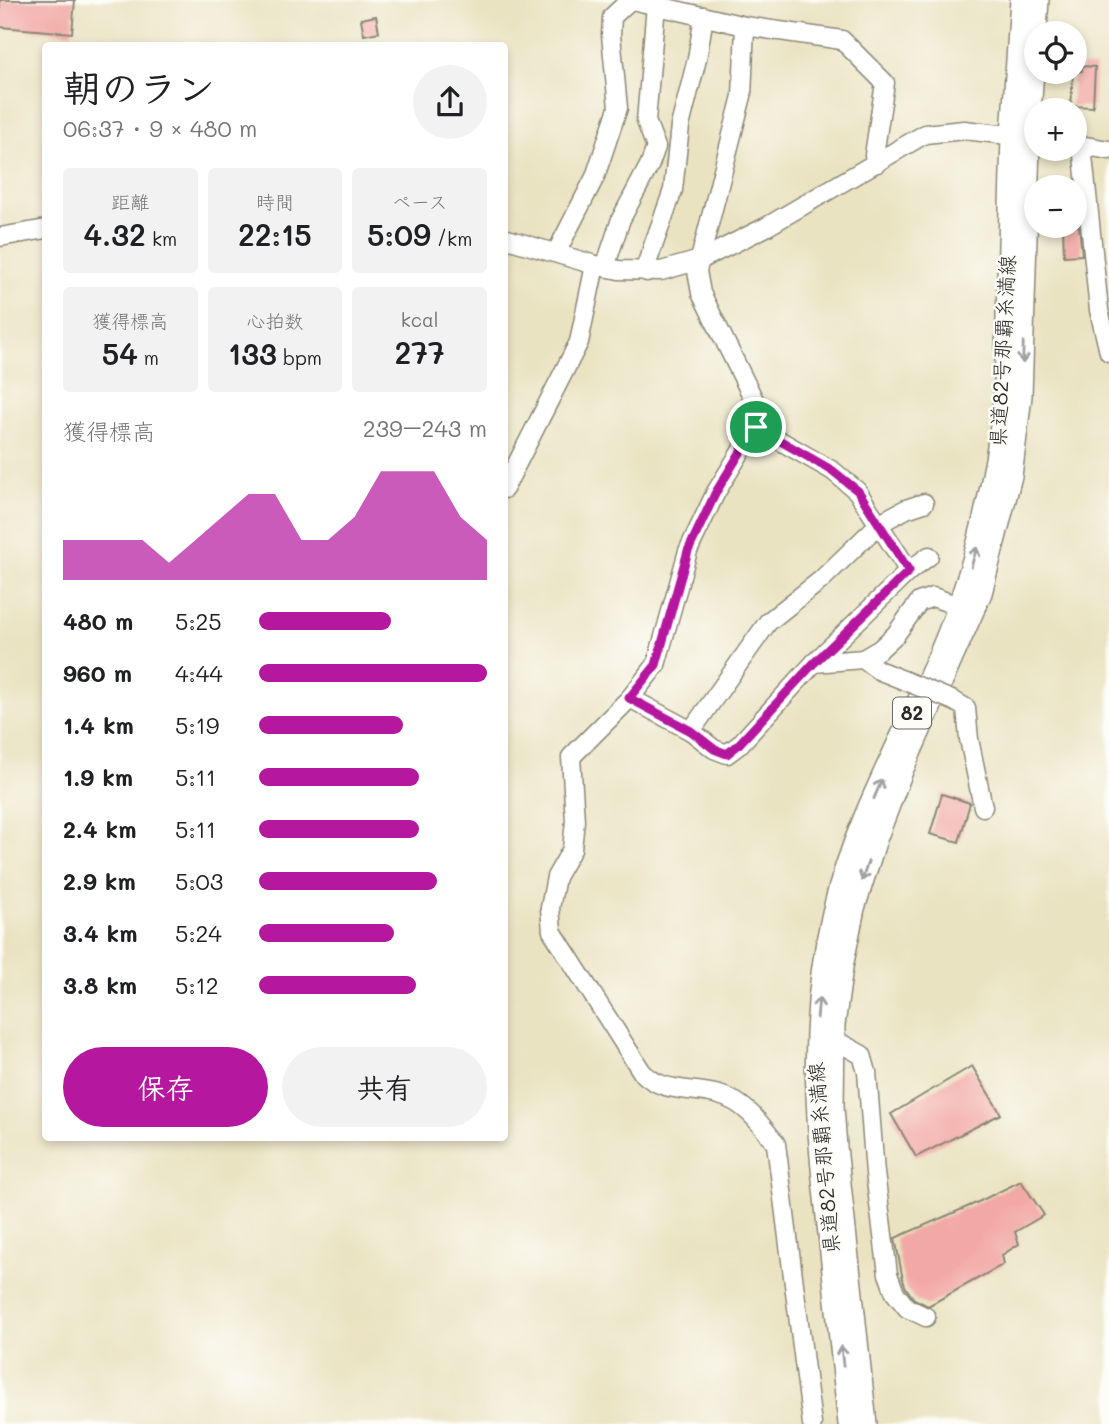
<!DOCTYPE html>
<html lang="ja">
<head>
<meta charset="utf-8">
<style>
  :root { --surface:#fff; --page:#f2f2f2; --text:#202124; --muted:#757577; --accent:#b5179e }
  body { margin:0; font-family:Mali,"Klee One",sans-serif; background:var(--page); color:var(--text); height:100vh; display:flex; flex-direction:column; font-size:26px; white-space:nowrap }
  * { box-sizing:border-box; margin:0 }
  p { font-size:23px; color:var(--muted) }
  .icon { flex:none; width:38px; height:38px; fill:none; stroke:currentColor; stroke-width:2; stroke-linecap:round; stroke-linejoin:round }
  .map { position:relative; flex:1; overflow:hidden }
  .drawer { position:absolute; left:42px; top:42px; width:466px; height:1099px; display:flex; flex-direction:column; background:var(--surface); border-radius:7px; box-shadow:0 4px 10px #0003 }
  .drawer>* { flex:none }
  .fabs { position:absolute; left:1024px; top:21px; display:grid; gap:14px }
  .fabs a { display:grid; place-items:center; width:63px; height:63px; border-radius:50%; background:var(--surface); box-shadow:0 4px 10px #0003; font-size:35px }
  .pin { position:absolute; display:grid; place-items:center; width:60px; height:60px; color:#fff; margin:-30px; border:4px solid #fff; border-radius:50%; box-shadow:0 2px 7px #0007 }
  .round { display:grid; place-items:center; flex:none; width:74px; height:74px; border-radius:37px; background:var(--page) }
  .summary { display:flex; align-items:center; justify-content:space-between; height:119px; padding:0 21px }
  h1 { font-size:38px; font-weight:600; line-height:52px }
  .stats { display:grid; grid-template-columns:repeat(3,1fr); gap:10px; height:119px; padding:7px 21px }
  .stats div { display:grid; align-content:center; border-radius:7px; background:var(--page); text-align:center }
  .stats b { font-size:30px; font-weight:600 }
  .stats small { font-size:19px; font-weight:400 }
  .stats p { font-size:19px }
  .chart { height:196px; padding:14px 21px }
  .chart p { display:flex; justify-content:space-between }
  .chart svg { width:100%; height:126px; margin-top:7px; fill:var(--accent); opacity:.7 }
  .action { display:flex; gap:14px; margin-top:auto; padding:14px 21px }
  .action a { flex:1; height:80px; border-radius:42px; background:var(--accent); color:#fff; font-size:28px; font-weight:600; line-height:80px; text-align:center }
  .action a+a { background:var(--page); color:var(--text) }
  ul { padding:0 21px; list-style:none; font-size:23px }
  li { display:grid; grid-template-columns:112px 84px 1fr; align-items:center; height:52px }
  li i { height:18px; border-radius:9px; background:var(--accent) }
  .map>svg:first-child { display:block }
  .building { fill:#f2a8a5 }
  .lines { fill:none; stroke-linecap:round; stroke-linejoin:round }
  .minor-casing { stroke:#8a8776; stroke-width:21 }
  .major-casing { stroke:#8a8776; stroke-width:24 }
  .minor { stroke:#fff; stroke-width:18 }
  .major { stroke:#fff; stroke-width:21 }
  .minor-bridge-casing { stroke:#8a8776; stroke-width:21; stroke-linecap:butt }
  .minor-bridge { stroke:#fff; stroke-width:18 }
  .oneway { stroke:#a0a0a0 }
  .route-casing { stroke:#fff; stroke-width:14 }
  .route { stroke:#b5179e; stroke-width:9 }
  .labels { text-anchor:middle; stroke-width:5; stroke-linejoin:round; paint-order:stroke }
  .shield { fill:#fdfcf7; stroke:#6a6a68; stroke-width:2 }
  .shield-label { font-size:19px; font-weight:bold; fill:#2b2b2b }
  .street-label { font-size:21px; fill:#2b2b2b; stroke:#fdfcf7 }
</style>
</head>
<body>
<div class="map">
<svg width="1109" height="1424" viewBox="0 0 1109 1424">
  <rect width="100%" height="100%" fill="#fdfcf7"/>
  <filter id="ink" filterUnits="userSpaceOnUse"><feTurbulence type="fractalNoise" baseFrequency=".0143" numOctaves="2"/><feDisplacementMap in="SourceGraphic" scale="14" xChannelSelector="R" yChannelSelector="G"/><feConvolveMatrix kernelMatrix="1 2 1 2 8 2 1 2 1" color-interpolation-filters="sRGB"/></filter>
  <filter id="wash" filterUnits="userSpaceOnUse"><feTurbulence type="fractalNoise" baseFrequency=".00686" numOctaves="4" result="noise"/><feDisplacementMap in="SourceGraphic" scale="28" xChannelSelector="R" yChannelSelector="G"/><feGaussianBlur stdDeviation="1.57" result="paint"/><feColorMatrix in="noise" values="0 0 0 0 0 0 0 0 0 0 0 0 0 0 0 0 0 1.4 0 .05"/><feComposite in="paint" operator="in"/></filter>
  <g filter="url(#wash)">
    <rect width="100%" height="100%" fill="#eae3c2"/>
    <g id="blocks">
      <!-- building -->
      <g class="building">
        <polygon points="0,0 75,0 72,33 0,27"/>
        <polygon points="376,16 379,32 364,35 361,19"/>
        <polygon points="1082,66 1095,67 1093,107 1071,106 1073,72 1082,71"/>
        <polygon points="1063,226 1079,226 1082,255 1064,256"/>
        <polygon points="942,794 970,803 959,842 930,834"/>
        <polygon points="972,1066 1001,1114 916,1157 891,1114"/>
        <polygon points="1021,1181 1044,1215 1015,1232 1019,1244 1002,1255 1004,1264 928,1306 914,1299 906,1288 903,1280 895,1238 974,1204"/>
      </g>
    </g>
  </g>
  <g filter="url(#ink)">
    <use href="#blocks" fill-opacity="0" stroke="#8a8776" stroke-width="2"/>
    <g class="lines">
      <defs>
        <g id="minor">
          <polyline points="632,0 745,26 842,40 885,83 874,155 877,163"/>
          <path d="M745,26L742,96L697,271L701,293L758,408L756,427L716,492L688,551L656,665L630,698L571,757L575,821L572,849L556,877L550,908L552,931L642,1072C663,1094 691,1087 719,1095C745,1102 760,1123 776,1144L812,1424"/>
          <polyline points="1074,144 1109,150"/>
          <polyline points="1082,146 1099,310 1109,352"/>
          <polyline points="0,237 46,229"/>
          <polyline points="504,238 595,265 619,270 661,271 700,260 766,227 925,134 964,130 1026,137"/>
          <polyline points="556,253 595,177 618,108 611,35 612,17 630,0"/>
          <polyline points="605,267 621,219 650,164 656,147 646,121 656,5"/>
          <polyline points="647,272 647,263 673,190 680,126 697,59 704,16"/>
          <polyline points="756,427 833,471 857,491 909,571"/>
          <polyline points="504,489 579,342 595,265"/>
          <polyline points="863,659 878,670 903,680"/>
          <polyline points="814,663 909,571 929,556"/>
          <polyline points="630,698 691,731 714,749 727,754 739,745 814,663 863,659 880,649 896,634 919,602 933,597 958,606"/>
          <polyline points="954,701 966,708 969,739 983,807"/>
          <polyline points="691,731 768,622 821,580 880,523 906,509 924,503"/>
          <polyline points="821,1044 842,1044 862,1055 867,1072 875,1173 888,1274 895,1293 907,1308 926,1317"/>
        </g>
        <g id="major">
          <path d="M849,1424C843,1364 836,1303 830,1243C817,1129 806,1027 833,913C854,821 904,737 941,651C976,568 996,482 1005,392L1012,135L1021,0"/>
          <polyline points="866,1424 836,1147 833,1107 834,1025 842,967 854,908 875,842 902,771 981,593 1011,476 1021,396 1030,113 1038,0"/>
        </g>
      </defs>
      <!-- minor casing -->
      <use href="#minor" class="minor-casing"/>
      <!-- major casing -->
      <use href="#major" class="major-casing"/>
      <!-- minor -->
      <use href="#minor" class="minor"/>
      <!-- major -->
      <use href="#major" class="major"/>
      <defs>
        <polyline id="minor-bridge" points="903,680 954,701"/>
      </defs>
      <!-- minor-bridge casing -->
      <use href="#minor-bridge" class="minor-bridge-casing"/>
      <!-- minor-bridge -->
      <use href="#minor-bridge" class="minor-bridge"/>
    </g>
    <!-- one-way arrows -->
    <defs><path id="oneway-shaft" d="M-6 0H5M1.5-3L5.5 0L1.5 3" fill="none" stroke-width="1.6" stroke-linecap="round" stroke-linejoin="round" transform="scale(1.75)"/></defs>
    <g class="oneway">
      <use href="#oneway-shaft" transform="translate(1023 353) rotate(91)"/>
      <use href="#oneway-shaft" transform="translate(974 557) rotate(-74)"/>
      <use href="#oneway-shaft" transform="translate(878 789) rotate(-67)"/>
      <use href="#oneway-shaft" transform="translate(865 871) rotate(108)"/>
      <use href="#oneway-shaft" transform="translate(818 1008) rotate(-85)"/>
      <use href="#oneway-shaft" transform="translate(842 1356) rotate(-96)"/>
    </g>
  </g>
  <g class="lines" filter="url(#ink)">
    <defs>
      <polygon id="route" points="756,427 833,471 858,491 909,571 814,663 738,745 727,754 714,749 691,731 629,698 656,665 688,551 716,492"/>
    </defs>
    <!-- route casing -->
    <use href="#route" class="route-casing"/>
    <!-- route -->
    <use href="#route" class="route"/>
  </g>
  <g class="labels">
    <!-- shield labels -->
    <rect class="shield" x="893" y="697.5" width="38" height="31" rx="5"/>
    <g class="shield-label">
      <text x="912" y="720">82</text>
    </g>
    <!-- street labels -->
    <g class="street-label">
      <text transform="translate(1003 351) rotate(-87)" y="7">県道82号那覇糸満線</text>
      <text transform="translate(824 1158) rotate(-95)" y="7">県道82号那覇糸満線</text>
    </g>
  </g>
</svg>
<div class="fabs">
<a><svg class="icon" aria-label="locate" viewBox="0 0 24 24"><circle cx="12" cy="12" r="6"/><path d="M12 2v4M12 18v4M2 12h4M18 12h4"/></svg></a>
<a>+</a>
<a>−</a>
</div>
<div class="pin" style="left:756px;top:427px;background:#1e9e55"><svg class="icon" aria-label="arrive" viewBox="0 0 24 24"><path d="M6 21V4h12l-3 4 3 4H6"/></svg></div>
<section class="drawer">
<div class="summary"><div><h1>朝のラン</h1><p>06:37 · 9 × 480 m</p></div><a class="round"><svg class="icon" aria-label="share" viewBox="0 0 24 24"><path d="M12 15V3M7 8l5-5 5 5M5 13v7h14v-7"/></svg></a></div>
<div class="stats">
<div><p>距離</p><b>4.32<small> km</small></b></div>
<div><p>時間</p><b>22:15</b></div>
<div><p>ペース</p><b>5:09<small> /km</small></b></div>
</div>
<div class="stats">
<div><p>獲得標高</p><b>54<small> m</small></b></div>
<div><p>心拍数</p><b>133<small> bpm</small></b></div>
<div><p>kcal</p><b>277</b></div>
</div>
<div class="chart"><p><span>獲得標高</span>239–243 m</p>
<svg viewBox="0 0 160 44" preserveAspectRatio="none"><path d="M0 44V30L10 30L20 30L30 30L40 38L50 30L60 22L70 14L80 14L90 30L100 30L110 22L120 6L130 6L140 6L150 22L160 30V44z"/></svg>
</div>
<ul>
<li><b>480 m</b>5:25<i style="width:58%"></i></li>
<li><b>960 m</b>4:44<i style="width:100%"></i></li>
<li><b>1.4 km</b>5:19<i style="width:63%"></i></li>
<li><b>1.9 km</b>5:11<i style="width:70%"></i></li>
<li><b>2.4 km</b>5:11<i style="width:70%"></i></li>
<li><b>2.9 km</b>5:03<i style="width:78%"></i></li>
<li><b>3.4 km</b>5:24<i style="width:59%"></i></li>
<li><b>3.8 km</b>5:12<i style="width:69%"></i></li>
</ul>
<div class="action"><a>保存</a><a>共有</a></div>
</section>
</div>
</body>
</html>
